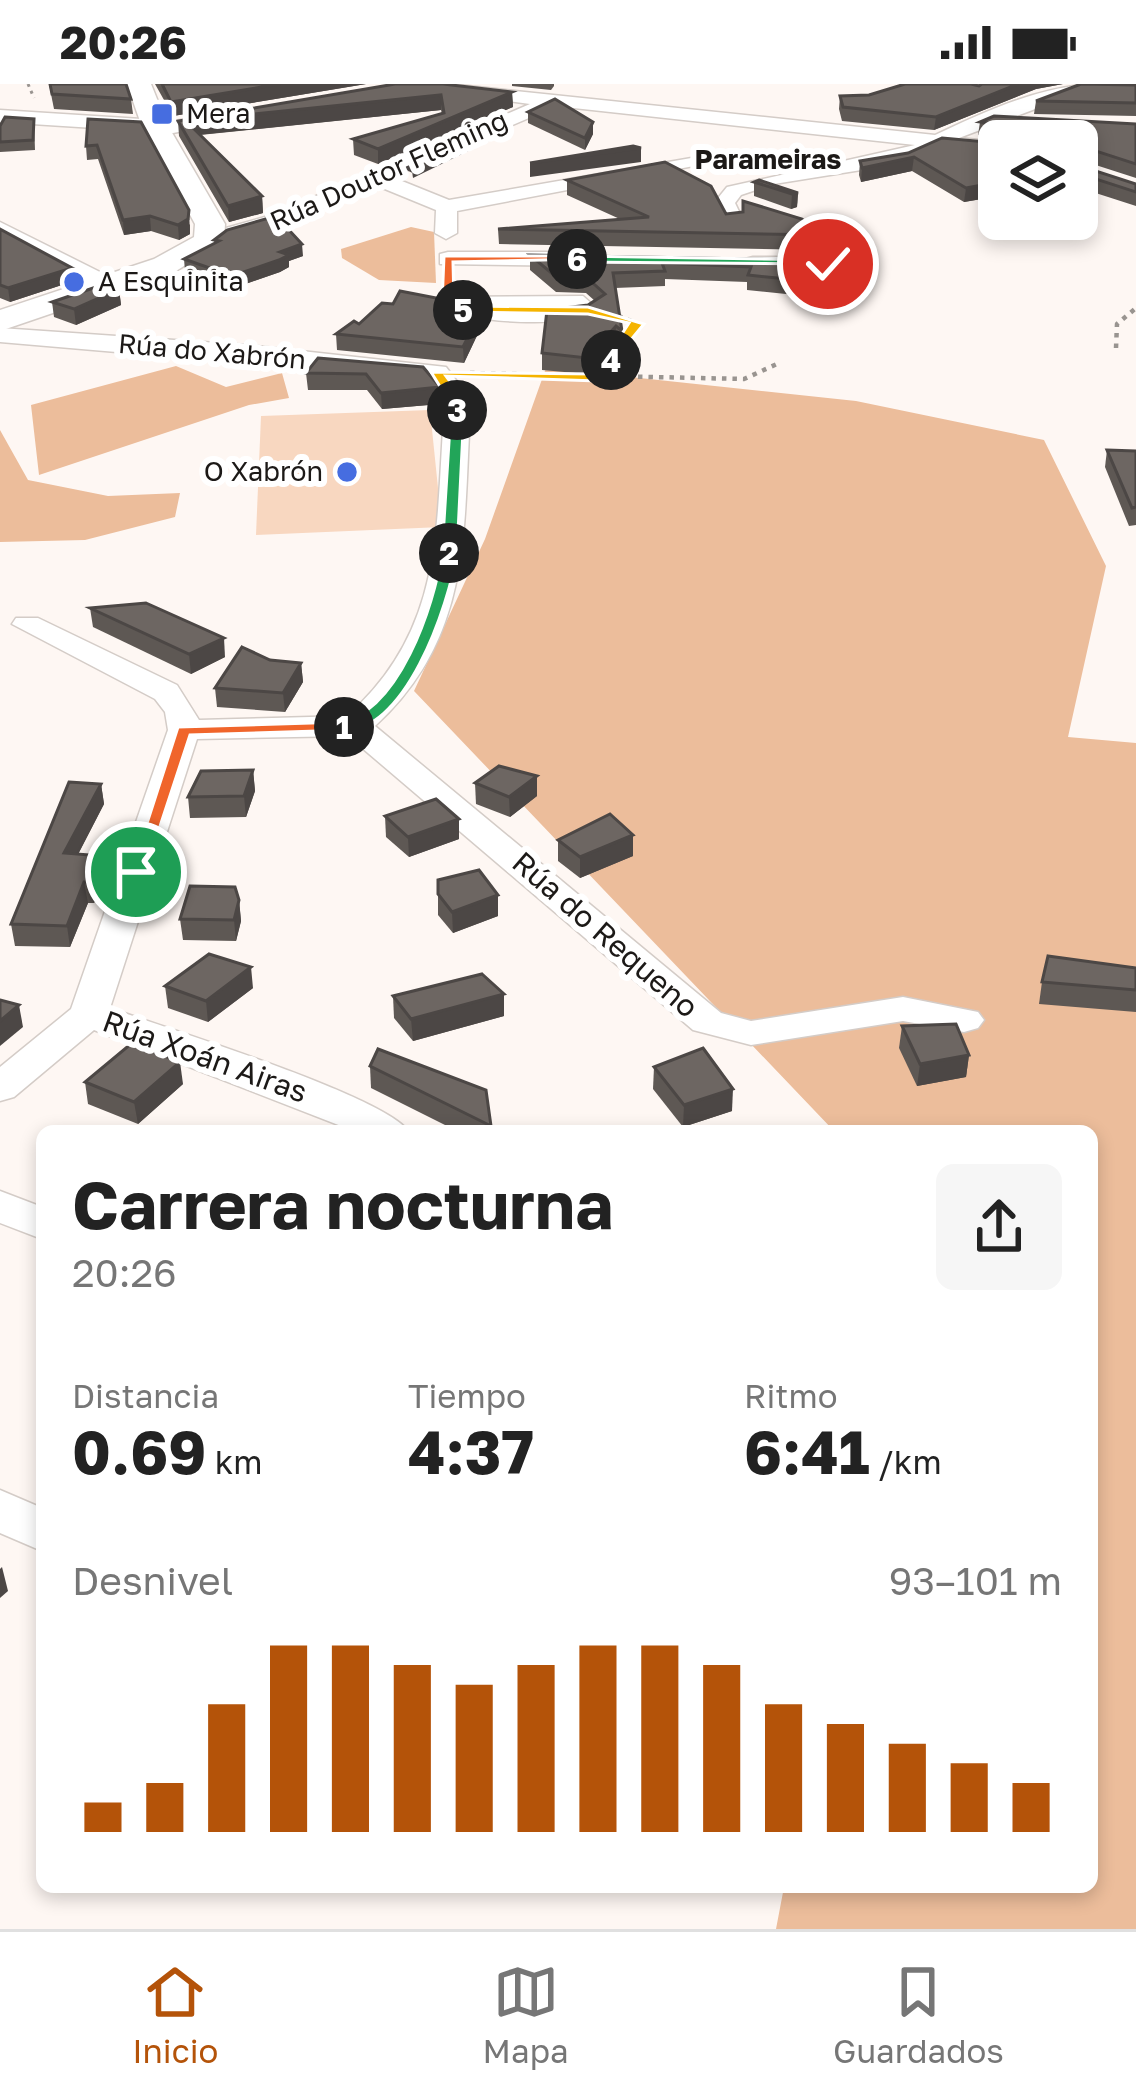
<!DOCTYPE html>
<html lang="es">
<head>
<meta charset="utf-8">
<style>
  :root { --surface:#fff; --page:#f6f6f6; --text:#222; --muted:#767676; --line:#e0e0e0; --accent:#b45309 }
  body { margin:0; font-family:"Golos Text",sans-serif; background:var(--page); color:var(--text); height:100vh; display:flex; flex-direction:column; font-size:45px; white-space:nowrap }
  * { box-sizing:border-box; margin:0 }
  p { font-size:39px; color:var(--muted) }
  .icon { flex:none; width:66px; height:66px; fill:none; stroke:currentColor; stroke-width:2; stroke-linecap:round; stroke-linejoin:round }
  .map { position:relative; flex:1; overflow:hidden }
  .panel { position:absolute; left:36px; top:1041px; width:1062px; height:768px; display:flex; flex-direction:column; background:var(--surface); border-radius:18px; box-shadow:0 6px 18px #0003 }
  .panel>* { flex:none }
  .fabs { position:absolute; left:978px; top:36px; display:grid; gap:24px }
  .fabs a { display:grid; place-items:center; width:120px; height:120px; border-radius:18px; background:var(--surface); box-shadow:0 6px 18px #0003; font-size:60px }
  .pin { position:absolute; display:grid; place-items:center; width:102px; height:102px; color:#fff; margin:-51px; border:6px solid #fff; border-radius:50%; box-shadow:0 3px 12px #0007 }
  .km { position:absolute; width:60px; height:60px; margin:-30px; border-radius:50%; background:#222; color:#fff; font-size:33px; line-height:60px; text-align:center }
  .round { display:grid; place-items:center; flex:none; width:126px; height:126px; border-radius:18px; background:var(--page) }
  .overview { display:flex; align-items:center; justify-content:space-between; height:204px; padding:0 36px }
  h1 { font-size:66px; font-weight:700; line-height:90px }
  .figures { display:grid; grid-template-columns:repeat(3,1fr); gap:18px; height:204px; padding:12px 36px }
  .figures div { display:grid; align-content:center }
  .figures b { font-size:60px; font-weight:700 }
  .figures small { font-size:33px; font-weight:400 }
  .figures p { font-size:33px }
  .chart { height:336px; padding:24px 36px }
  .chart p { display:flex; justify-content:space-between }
  .chart svg { width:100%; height:216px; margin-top:12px; stroke:var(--accent); stroke-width:6 }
  .status { display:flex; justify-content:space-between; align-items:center; height:84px; padding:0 60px; background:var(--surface); direction:ltr }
  .status svg { height:33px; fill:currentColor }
  .tabs { display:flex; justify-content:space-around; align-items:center; height:168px; border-top:3px solid var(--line); background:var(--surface); font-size:33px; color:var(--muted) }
  .tabs a { display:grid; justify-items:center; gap:6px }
  .tabs .current { color:var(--accent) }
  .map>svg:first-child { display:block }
  .green { fill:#f8d7c0 }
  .forest { fill:#ecbd9b }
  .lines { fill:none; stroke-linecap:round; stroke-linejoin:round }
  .street-casing { stroke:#d4ccc7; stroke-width:3 }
  .secondary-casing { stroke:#d4ccc7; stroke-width:3 }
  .path-far1 { stroke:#999490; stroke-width:3; stroke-dasharray:3 4.5; stroke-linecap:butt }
  .path { stroke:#999490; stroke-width:4.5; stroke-dasharray:4.5 6; stroke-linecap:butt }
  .street { fill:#fff; fill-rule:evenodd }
  .secondary { fill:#fff; fill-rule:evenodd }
  .wall { fill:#5e5854 }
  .shaded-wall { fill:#4c4745 }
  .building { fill:#6d6662; stroke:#4c4745; stroke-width:3 }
  .split-1 { fill:#f0652b; stroke:#fff; stroke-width:3 }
  .split-2 { fill:#22a559; stroke:#fff; stroke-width:3 }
  .split-3 { fill:#22a559; stroke:#fff; stroke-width:3 }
  .split-4 { fill:#f5b400; stroke:#fff; stroke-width:3 }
  .split-5 { fill:#f5b400; stroke:#fff; stroke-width:3 }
  .split-6 { fill:#f0652b; stroke:#fff; stroke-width:3 }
  .split-7 { fill:#22a559; stroke:#fff; stroke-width:3 }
  .poi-dot { fill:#466de0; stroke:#fff; stroke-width:4.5 }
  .labels { text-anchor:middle; stroke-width:12; stroke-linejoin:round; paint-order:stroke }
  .far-poi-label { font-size:27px; fill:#1c1917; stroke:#fff; text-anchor:start }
  .far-neighbourhood-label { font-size:27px; font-weight:bold; fill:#1c1917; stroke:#fff }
  .far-street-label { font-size:27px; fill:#1c1917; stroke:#fff }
  .street-label { font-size:30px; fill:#1c1917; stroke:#fff }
</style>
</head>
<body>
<div class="status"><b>20:26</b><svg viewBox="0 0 49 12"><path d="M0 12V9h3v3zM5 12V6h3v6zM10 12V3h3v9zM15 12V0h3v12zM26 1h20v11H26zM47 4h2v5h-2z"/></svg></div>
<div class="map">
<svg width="1136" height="1845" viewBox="0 0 1136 1845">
  <rect width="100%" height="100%" fill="#fef7f3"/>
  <!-- green -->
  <polygon class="green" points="430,326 442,443 256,451 261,332"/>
  <!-- forest -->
  <g class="forest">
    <polygon points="411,143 434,148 436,199 379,196 342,174 341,165"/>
    <polygon points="176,282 226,303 282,289 289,314 249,321 39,391 31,321"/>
    <polygon points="546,284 856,317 1044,356 1106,482 1068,653 1136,659 1136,1845 776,1845 784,1803 1092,1803 1092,1047 834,1047 414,607 485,455"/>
    <polygon points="0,346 28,396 108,412 180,409 175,433 85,456 0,458"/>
  </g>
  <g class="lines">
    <defs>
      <g id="street">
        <path d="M389,0H449L935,51C986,27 1044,0 1101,0L959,54L999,58V70L940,63L905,79L774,100L741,111L735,119L743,136L732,142L725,140L714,119L727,103L915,61L546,21L545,27L392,93L449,116L726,68L736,74L457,127V149L446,155L435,149L436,126L375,101L286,139L226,154V144L272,131L530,20Z"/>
        <polygon points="0,26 173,37 231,30 240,36 173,49 0,38"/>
        <polygon points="0,138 114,195 117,200 98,205 0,152"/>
        <polygon points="448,168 580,168 591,175 580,182 440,180 440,170"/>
        <polygon points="753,173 828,173 839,180 828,187 745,185 745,175"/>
        <path d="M448,213L583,212L600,227C577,245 458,240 437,220Z"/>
        <path d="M0,244L247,261L446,283L471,316C462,441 476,550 375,642L721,929L751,937L903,913L978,928L984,936L978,944L964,948L903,937L751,961L693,946L348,652L197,655L110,924C162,943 385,1012 408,1047H354L94,946L14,1013L0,1017V983L71,925L168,646L165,628L155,615L12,540L16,534H38L177,601L199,636L347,632C447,544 435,439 445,316L429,295L0,258Z"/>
        <polygon points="0,1107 42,1123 42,1155 0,1139"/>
        <polygon points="0,1406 42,1424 42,1467 0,1449"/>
      </g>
      <polygon id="secondary" points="127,0 151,0 167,40 225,140 224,157 176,187 0,247 0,226 154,175 194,153 195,140 141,40"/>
    </defs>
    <!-- street casing -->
    <use href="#street" class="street-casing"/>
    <!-- secondary casing -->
    <use href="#secondary" class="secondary-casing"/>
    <!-- path-far1 -->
    <polyline class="path-far1" points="28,0 34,14"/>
    <!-- path -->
    <g class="path">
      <polyline points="1116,264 1117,240 1136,224"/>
      <polyline points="470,289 744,295 777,280"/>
      <polyline points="599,294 638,240 614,230"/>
    </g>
    <!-- street -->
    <use href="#street" class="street"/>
    <!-- secondary -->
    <use href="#secondary" class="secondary"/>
  </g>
  <!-- wall -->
  <g class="wall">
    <polygon points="49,0 126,0 131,15 133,30 54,25"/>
    <polygon points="155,0 366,0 173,32"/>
    <polygon points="512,0 554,0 554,2 551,6 512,2"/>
    <polygon points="982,0 1063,0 1036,5 934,46 842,37 839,25 840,12 869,11"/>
    <polygon points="1136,1 1136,32 1034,30 1036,17"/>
    <polygon points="512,8 513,23 378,80 354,71 353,55 442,30 441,26 200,51 262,112 263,129 229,138 179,52 178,37"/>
    <polygon points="528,28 593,50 585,66 528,39"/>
    <polygon points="34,35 35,66 0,68 0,42"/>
    <polygon points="88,35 190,141 190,150 179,156 151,147 124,151 98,75 87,76 86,62"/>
    <polygon points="980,38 1136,40 1136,94 1077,75 1077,81 1136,100 1136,122 1077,103 1077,57 1002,57 1002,55 978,51"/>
    <polygon points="999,59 999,112 964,118 912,87 861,98 859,91 860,77"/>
    <polygon points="567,96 822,151 821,166 499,160 498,145 622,136 567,111"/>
    <polygon points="754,98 798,109 797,123 791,125 754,112"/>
    <polygon points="0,145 72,184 74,197 10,218 0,214"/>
    <polygon points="214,156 303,172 289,177 289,183 280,188 234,204 185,187 184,175 215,160"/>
    <polygon points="530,171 802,176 801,191 786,210 747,206 747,198 665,195 665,202 615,204 622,247 622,263 615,258 587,290 542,286 542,269 588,221 595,217 586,209 556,208 530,186"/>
    <polygon points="119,205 121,221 76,241 54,233 52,218"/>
    <polygon points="483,223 483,239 464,279 337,266 336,250 359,240"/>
    <polygon points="318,274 440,303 440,320 382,325 367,306 308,306 306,289"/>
    <polygon points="1107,366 1136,367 1136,441 1129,442 1105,383"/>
    <polygon points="90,524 225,573 191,590 93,543"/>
    <polygon points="270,576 301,579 303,598 285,628 217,623 215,604"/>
    <polygon points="253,686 255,707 246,733 190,734 188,713"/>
    <polygon points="475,699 537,712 510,733 476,720"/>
    <polygon points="101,700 104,720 78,770 103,772 106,793 94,819 88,819 70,863 15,862 11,840"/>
    <polygon points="385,732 459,735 459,755 409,773 386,753"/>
    <polygon points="633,751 633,772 580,794 558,777 558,756"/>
    <polygon points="438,796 498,832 453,849 438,831"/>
    <polygon points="239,816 241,837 236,857 183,856 180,835"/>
    <polygon points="1136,884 1136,928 1039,920 1042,898"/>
    <polygon points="165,902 253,904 208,938 168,924"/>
    <polygon points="504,910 504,932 413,957 394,934 393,912"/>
    <polygon points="902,942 969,971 966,993 917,1002 899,964"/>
    <polygon points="370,982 486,1006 491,1047 457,1047 371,1004"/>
    <polygon points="654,983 732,1027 683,1043 653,1005"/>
    <polygon points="85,998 183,1000 138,1040 88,1020"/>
    <polygon points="42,1379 42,1409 36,1385"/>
  </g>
  <!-- shaded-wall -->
  <g class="shaded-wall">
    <polygon points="280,0 366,0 173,32 171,18"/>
    <polygon points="1018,0 1063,0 1036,5 934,46 936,33"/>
    <polygon points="512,8 513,23 378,80 378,65"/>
    <polygon points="441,11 441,26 187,52 186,37"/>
    <polygon points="593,38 593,50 585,66 585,54"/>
    <polygon points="507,41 507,48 413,94 412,87"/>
    <polygon points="641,64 641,78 530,93 530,79"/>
    <polygon points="914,73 912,87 861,98 862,84"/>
    <polygon points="999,98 999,112 964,118 966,104"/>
    <polygon points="798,109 797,123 791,125 792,110"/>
    <polygon points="262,112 263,129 229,138 228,122"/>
    <polygon points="189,126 190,150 179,156 178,141"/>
    <polygon points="150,132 151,147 124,151 123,136"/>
    <polygon points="302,160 303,172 289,177 289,183 280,188 234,204 232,192 280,168"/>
    <polygon points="802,176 801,191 786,210 787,195"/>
    <polygon points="72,184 74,197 10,218 8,204"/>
    <polygon points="119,205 121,221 76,241 74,225"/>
    <polygon points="483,223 483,239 464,279 463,263"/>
    <polygon points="616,242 615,258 587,290 587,274"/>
    <polygon points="440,303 440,320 382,325 381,309"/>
    <polygon points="224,554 225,573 191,590 189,570"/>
    <polygon points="301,579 303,598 285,628 283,609"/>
    <polygon points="253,686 255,707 246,733 244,712"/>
    <polygon points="537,692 537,712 510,733 509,713"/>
    <polygon points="101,700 104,720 68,790 64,769"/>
    <polygon points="459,735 459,755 409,773 408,753"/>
    <polygon points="633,751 633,772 580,794 580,773"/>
    <polygon points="103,772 106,793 94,819 91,798"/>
    <polygon points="84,798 88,819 70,863 67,842"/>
    <polygon points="498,811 498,832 453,849 452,828"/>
    <polygon points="239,816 241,837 236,857 234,836"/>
    <polygon points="251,883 253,904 208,938 206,917"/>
    <polygon points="504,910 504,932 413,957 411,935"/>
    <polygon points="19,921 23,943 0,962 0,937"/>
    <polygon points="969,971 966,993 917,1002 920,980"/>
    <polygon points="180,978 183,1000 138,1040 134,1018"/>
    <polygon points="733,1005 732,1027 683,1043 684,1021"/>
    <polygon points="2,1483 8,1507 0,1514 0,1485"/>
  </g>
  <!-- building -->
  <g class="building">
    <polygon points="50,0 126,0 131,15 52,10"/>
    <polygon points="162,0 280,0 171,18"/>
    <polygon points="395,0 443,0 512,8 378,65 353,55 444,29 441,11 186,37 262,112 228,122 178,37"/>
    <polygon points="905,0 971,0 979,2 982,0 1018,0 936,33 843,23 840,12 869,11"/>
    <polygon points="1081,0 1136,1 1136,19 1036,17"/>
    <polygon points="555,15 593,38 585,54 528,28"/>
    <polygon points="994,32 1136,40 1136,80 1077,61 1077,57 1004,57 1004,41 980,38"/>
    <polygon points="5,33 34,35 33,56 0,58 0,42"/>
    <polygon points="88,35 141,38 189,126 188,135 178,141 150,132 123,136 97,61 86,62"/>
    <polygon points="507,41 412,87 406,84"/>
    <polygon points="942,54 999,59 999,98 966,104 914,73 862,84 860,77 908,69"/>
    <polygon points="633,62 641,64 530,79"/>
    <polygon points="1077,74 1077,81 1136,100 1136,108 1077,89"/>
    <polygon points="665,78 711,102 726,130 743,128 743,117 802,135 822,151 498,145 649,133 567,96"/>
    <polygon points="759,96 798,109 792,110 754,98"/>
    <polygon points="276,132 302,160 280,168 289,171 279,176 232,192 184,175 219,157 214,156 227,146"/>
    <polygon points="0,145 72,184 8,204 0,201"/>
    <polygon points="530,171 802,176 787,195 748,191 751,183 662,179 665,187 613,189 622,247 616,242 587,274 542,269 547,226 588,221 605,210 586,193 555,192"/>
    <polygon points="108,199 119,205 74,225 52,218"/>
    <polygon points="400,207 483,223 463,263 336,250 354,237 359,240 382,219 393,220"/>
    <polygon points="318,274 423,283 440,303 381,309 366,290 306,289"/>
    <polygon points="1107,366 1136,367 1136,423 1132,424"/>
    <polygon points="146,519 224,554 189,570 90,524"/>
    <polygon points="242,563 270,576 301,579 283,609 215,604"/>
    <polygon points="499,682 537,692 509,713 475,699"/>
    <polygon points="253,686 244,712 188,713 201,687"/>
    <polygon points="69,698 101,700 64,769 103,772 91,798 84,798 67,842 11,840"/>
    <polygon points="436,715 459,735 408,753 385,732"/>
    <polygon points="610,730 633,751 580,773 558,756"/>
    <polygon points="479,786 498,811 452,828 438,810 438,796"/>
    <polygon points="190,802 235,803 239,816 234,836 180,835"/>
    <polygon points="209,870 251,883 206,917 165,902"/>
    <polygon points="1048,872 1136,884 1136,906 1042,898"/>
    <polygon points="482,890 504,910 411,935 393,912"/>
    <polygon points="0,916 19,921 0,937"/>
    <polygon points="956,940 969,971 920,980 902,942"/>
    <polygon points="132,959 180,978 134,1018 85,998"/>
    <polygon points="703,964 733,1005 684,1021 654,983"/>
    <polygon points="378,965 486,1006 491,1042 370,982"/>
  </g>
  <!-- split-1 -->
  <polygon class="split-1" points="344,638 350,646 190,651 145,788 130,792 178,643"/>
  <!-- split-2 -->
  <path class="split-2" d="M449,465L457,469C449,520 405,655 338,646V639C399,629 434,522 442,469Z"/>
  <!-- split-3 -->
  <polygon class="split-3" points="457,323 464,326 457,469 449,473 442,469 451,326"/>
  <!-- split-4 -->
  <polygon class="split-4" points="607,274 617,276 598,297 446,292 464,316 457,330 431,288 595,290"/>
  <!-- split-5 -->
  <polygon class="split-5" points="463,222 588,223 644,240 611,280 605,276 629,239 588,230 458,228"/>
  <!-- split-6 -->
  <polygon class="split-6" points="444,172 577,172 582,175 453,178 454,218 467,223 463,229 442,220"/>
  <!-- split-7 -->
  <polygon class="split-7" points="577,172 828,176 834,180 573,178"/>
  <!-- markers -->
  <g class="poi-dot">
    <rect x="150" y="18" width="24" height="24" rx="6"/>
    <circle cx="74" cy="198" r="12"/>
    <circle cx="347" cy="388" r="12"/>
  </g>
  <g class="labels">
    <!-- far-poi labels -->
    <g class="far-poi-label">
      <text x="186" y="39">Mera</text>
      <text x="98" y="207">A Esquinita</text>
      <text x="323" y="397" text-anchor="end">O Xabrón</text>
    </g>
    <!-- far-neighbourhood labels -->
    <g class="far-neighbourhood-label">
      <text x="768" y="85">Parameiras</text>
    </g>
    <!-- far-street labels -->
    <g class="far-street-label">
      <text transform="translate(389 87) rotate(-24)" y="9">Rúa Doutor Fleming</text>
      <text transform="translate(212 268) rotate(5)" y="9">Rúa do Xabrón</text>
    </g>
    <!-- street labels -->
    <g class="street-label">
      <text transform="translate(605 851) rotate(41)" y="10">Rúa do Requeno</text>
      <text transform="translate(205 973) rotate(20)" y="10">Rúa Xoán Airas</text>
    </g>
  </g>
</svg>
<div class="fabs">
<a><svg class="icon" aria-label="layers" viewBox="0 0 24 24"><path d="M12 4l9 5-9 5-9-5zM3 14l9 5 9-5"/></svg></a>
</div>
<div class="pin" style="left:136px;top:788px;background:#1e9e55"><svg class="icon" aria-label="arrive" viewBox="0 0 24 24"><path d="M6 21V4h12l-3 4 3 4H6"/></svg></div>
<div class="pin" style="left:828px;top:180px;background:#d93025"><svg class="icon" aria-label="check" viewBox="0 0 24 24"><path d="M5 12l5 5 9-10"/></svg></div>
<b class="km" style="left:344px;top:643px">1</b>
<b class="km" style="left:449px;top:469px">2</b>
<b class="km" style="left:457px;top:326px">3</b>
<b class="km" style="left:611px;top:276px">4</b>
<b class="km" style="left:463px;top:226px">5</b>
<b class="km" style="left:577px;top:175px">6</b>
<section class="panel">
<div class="overview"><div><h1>Carrera nocturna</h1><p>20:26</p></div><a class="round"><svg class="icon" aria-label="share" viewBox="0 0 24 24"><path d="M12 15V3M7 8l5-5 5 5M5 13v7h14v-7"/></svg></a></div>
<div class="figures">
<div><p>Distancia</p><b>0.69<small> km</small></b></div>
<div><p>Tiempo</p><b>4:37</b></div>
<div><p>Ritmo</p><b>6:41<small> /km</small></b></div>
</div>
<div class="chart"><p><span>Desnivel</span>93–101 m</p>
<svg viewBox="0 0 160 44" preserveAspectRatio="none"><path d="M5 44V38M15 44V34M25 44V18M35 44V6M45 44V6M55 44V10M65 44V14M75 44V10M85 44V6M95 44V6M105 44V10M115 44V18M125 44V22M135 44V26M145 44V30M155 44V34"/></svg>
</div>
</section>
</div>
<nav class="tabs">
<a class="current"><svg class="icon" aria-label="home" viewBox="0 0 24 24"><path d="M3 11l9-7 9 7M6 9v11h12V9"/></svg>Inicio</a>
<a><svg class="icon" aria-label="map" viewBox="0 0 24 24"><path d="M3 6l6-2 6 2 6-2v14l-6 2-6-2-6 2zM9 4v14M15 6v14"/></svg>Mapa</a>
<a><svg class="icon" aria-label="saved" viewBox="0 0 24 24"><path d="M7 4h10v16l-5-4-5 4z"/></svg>Guardados</a>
</nav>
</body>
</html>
